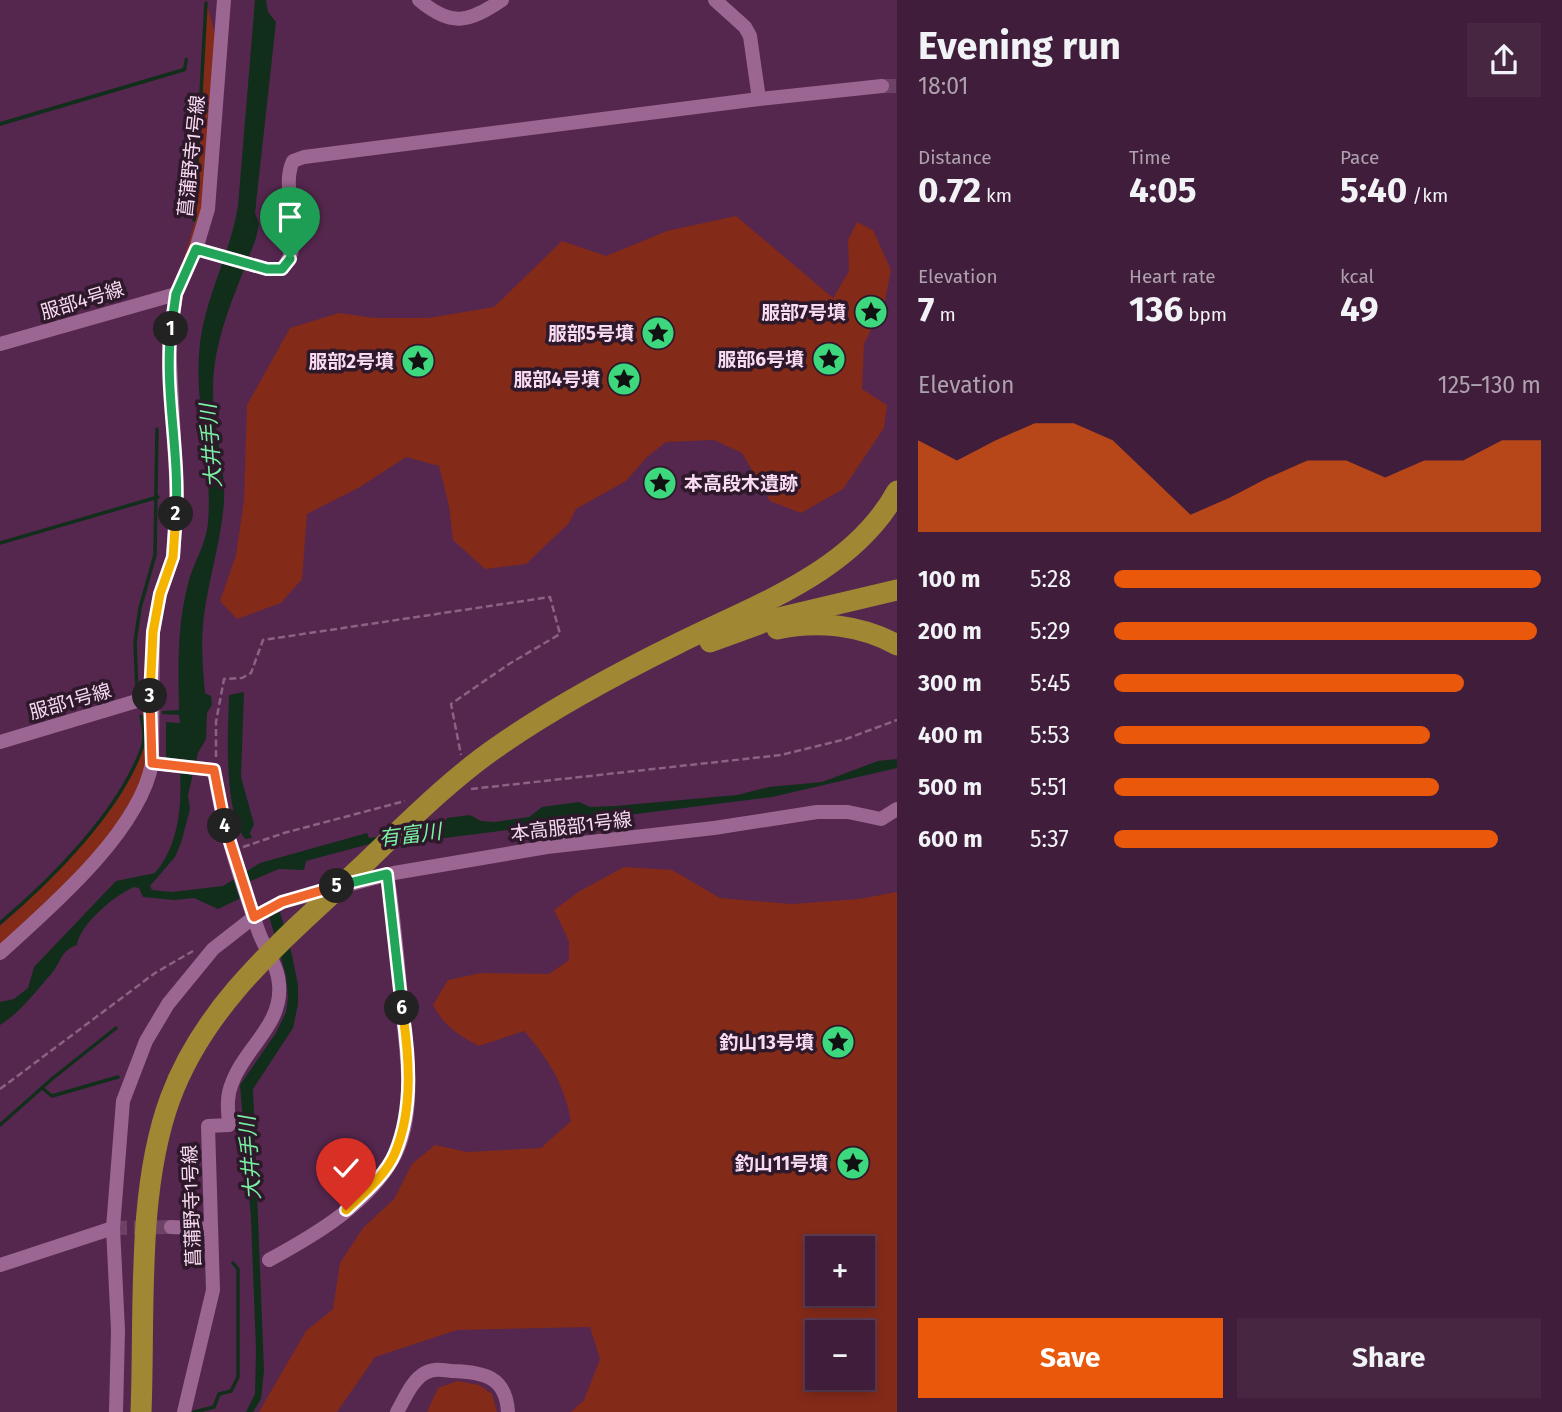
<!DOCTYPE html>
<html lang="en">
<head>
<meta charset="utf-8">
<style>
  :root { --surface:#401d3a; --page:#472642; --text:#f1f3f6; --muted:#aea2af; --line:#593b54; --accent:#ea580c }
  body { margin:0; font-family:"Fira Sans","Noto Sans JP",sans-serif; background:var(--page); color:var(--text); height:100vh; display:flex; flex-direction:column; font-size:26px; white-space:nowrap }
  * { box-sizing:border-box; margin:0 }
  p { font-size:23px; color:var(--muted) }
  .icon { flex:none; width:38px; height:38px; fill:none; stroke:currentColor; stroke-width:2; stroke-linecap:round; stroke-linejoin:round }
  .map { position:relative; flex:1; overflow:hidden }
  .side { display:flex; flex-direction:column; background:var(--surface); width:665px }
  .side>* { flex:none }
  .buttons { position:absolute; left:805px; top:1236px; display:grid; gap:14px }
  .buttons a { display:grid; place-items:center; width:70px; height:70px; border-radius:0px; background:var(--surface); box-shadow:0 4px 10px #0003,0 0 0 2px var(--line); font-size:35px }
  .pin { position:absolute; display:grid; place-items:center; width:60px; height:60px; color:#fff; margin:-72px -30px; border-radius:50% 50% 50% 0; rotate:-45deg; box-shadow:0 0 7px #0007 }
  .pin .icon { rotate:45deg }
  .km { position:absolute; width:35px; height:35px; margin:-18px; border-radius:50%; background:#222; color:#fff; font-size:19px; line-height:35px; text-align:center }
  .round { display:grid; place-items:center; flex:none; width:74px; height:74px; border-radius:0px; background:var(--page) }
  .head { display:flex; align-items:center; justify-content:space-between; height:119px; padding:0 21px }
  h1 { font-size:38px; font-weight:700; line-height:52px }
  .figures { display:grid; grid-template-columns:repeat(3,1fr); gap:10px; height:119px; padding:7px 21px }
  .figures div { display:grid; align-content:center }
  .figures b { font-size:35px; font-weight:700 }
  .figures small { font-size:19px; font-weight:400 }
  .figures p { font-size:19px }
  .chart { height:196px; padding:14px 21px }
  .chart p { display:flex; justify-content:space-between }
  .chart svg { width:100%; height:126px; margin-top:7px; fill:var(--accent); opacity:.7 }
  .button { display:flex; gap:14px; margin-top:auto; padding:14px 21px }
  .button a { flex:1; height:80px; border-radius:0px; background:var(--accent); color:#fff; font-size:28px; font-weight:700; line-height:80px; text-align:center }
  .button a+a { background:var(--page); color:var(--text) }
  ul { padding:0 21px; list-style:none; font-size:23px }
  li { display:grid; grid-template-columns:112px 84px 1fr; align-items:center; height:52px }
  li i { height:18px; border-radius:9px; background:var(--accent) }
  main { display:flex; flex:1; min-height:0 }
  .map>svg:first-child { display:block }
  .green { fill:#832a19; fill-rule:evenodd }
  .water { fill:#112e1b }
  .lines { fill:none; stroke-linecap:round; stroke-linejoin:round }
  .stream { stroke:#112e1b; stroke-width:3.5 }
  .minor-tunnel { stroke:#6e4267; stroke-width:14; stroke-dasharray:14 7; stroke-linecap:butt }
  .path { stroke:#8b6284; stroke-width:2.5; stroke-dasharray:7 3.5; stroke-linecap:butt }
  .minor { stroke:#9b6792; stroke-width:14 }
  .highway { stroke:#9f8733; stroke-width:21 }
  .split-1-casing { stroke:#fff; stroke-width:14 }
  .split-2-casing { stroke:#fff; stroke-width:14 }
  .split-3-casing { stroke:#fff; stroke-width:14 }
  .split-4-casing { stroke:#fff; stroke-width:14 }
  .split-5-casing { stroke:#fff; stroke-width:14 }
  .split-6-casing { stroke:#fff; stroke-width:14 }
  .split-7-casing { stroke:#fff; stroke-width:14 }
  .split-1 { stroke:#22a559; stroke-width:9 }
  .split-2 { stroke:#22a559; stroke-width:9 }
  .split-3 { stroke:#f5b400; stroke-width:9 }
  .split-4 { stroke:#f0652b; stroke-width:9 }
  .split-5 { stroke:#f0652b; stroke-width:9 }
  .split-6 { stroke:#22a559; stroke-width:9 }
  .split-7 { stroke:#f5b400; stroke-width:9 }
  .labels { text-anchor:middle; stroke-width:7; stroke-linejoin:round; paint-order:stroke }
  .street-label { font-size:19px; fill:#f9dbf2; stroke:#2e192b }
  .poi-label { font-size:19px; font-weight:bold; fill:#f9dbf2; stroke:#2e192b; text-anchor:end }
  .water-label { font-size:21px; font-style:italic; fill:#78f1a2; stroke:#2e192b }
</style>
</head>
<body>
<main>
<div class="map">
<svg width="897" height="1412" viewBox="0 0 897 1412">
  <rect width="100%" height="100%" fill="#55274e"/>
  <!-- green -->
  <g class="green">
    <polygon points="207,5 218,45 204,209 174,290 195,222"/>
    <polygon points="736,216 833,298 849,271 848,240 857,222 873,230 891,270 885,301 864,344 862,389 887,405 884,428 843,489 801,513 770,501 742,453 714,440 666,442 647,457 626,481 576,509 569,523 526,564 485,569 453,540 449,506 439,466 406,457 360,487 307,514 302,579 281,603 237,619 220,601 236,555 244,500 247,405 290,328 339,313 374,318 429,318 494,307 562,241 606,256 667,231"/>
    <path d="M142,706L146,708C147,726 152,750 148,767C132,829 46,905 0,949V926C50,882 121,813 143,749C148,736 143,719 142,706Z"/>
    <path d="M624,867L672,870L720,898L792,904L859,899L897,892V1412H571L584,1400L600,1359L590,1327L457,1330L375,1357L337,1412H259L306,1331L333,1309L340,1263L363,1228L394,1199L412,1164L435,1145L467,1152L541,1148L571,1121C565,1086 548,1058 524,1031L479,1046C458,1035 444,1026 433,1005L448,980L481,973L549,974L569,960V941L554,910L580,891ZM817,1248H863V1293H817ZM817,1332H863V1377H817Z"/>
    <polygon points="457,1381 479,1385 492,1394 497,1412 427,1412 438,1388"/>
  </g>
  <!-- water -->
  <g class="water">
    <path d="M255,0H266L268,12L276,22L255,213L259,224L256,238C238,289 213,335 213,391C213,428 226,464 224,502C221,544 207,583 203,624C201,647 203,670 205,693L211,696L212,705L207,713L206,739L198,753L188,795L190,809L181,843L175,857L150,886L152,890L172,892L223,886L260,863L367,833L369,838L440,829L447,818L470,815L481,821L495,822L529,817L542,807L579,802L590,807L615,806L737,795L769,787L822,782L878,761L897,759V768L772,797L421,841V836L388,839L306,861L304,870L279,869L248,882L241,898L218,909L194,898L174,900L143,897L139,888L134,887C115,895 80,924 77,945C61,950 61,962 52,973C36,991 21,1012 0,1025V1002L14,999L28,988L34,967L116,881L155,873C178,846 182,808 180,773L166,761V722L180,723L179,715L162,714V711L179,710C178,667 177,626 188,584C193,563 206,545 208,523C213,466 195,411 199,354C202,302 230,256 238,206Z"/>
    <polygon points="185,58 188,58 186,71 0,126 0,122 183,68"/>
    <path d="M244,692L241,777L254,824L250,833L252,838L245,839C223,808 228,733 229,695Z"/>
    <polygon points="280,912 292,955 298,985 298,1004 293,1028 253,1089 264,1371 261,1399 253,1412 246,1412 255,1394 256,1350 251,1219 240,1085 276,1033 286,1012 288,998 286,975 269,916"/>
  </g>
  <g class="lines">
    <!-- stream -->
    <g class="stream">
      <polyline points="194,220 206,3"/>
      <polyline points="0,543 158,497"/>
      <polyline points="137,692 135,642 140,608 155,555 157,429"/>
      <path d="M0,923C51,880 119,812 142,748C146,738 143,726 141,716"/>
      <polyline points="42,1088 52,1096 118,1077"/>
      <polyline points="0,1125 53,1078 116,1028"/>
      <polyline points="194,1412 214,1407 219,1394 231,1391 238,1377 238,1269 233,1263"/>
    </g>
    <!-- minor-tunnel -->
    <g class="minor-tunnel">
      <polyline points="882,86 897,86"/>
      <polyline points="113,1228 171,1227"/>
    </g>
    <!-- path -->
    <g class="path">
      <polyline points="216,757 216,722 224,679 242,678 251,673 263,640 550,597 560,634 509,664 451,704 461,755"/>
      <polyline points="471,789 781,755 846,739 897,720"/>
      <polyline points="243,847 284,833 405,801"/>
      <polyline points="0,1089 155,973 193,951"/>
    </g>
    <!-- minor -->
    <g class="minor">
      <path d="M419,0C451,27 468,23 502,0"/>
      <polyline points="759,99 882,86"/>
      <path d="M196,249L267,269H282C310,235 278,193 293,161L304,157L759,99L750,36L745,27L715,0"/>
      <polyline points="0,344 176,294"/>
      <polyline points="0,742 150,697"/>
      <path d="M0,953C50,908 140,831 152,763"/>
      <polyline points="171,1227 209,1229"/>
      <path d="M269,1260C315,1235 370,1203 395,1155C418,1109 405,1045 401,996C397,956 394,915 387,874"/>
      <polyline points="0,1265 113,1228"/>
      <polyline points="116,1412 118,1330 113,1228 123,1101 146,1041 168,1004 213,949 254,917 282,902 394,873 547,847 714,828 817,812 848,812 881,819 897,809"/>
      <path d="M184,1412L213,1290L208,1126L229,1125C228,1110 226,1097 232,1083C245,1047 283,1025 279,984C278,965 264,948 258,930C240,878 222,824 214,770L152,763L153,632L160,594L173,557L177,496L169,344L176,294L196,249L208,209L224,0"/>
      <path d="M397,1412C404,1400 412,1380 425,1373C434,1368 443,1370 452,1371C483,1372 506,1376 508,1412"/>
    </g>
    <!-- highway -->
    <g class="highway">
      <path d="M777,629C817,620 862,625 897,645"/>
      <polyline points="710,642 770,620 897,590"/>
      <path d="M141,1412C145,1313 136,1192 170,1099C206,1001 286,938 360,868C404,826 450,779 500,745C556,706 618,673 679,643C757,604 853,572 897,491"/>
    </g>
  </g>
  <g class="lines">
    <defs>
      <polyline id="split-1" points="171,329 176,294 196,249 267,269 282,269 290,259"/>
      <path id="split-2" d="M171,329C164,390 180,452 176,514"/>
      <polyline id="split-3" points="150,696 153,632 160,594 173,557 176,514"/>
      <polyline id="split-4" points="150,696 152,763 214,770 225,826"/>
      <polyline id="split-5" points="225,826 254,917 282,902 337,886"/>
      <polyline id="split-6" points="337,886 387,874 402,1008"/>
      <path id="split-7" d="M346,1210C363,1194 386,1175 395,1153C414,1108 409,1054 402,1008"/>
    </defs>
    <!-- split-1 casing -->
    <use href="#split-1" class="split-1-casing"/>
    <!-- split-2 casing -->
    <use href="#split-2" class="split-2-casing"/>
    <!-- split-3 casing -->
    <use href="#split-3" class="split-3-casing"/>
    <!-- split-4 casing -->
    <use href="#split-4" class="split-4-casing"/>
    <!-- split-5 casing -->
    <use href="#split-5" class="split-5-casing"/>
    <!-- split-6 casing -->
    <use href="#split-6" class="split-6-casing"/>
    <!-- split-7 casing -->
    <use href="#split-7" class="split-7-casing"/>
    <!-- split-1 -->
    <use href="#split-1" class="split-1"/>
    <!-- split-2 -->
    <use href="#split-2" class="split-2"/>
    <!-- split-3 -->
    <use href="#split-3" class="split-3"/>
    <!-- split-4 -->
    <use href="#split-4" class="split-4"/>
    <!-- split-5 -->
    <use href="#split-5" class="split-5"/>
    <!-- split-6 -->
    <use href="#split-6" class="split-6"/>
    <!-- split-7 -->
    <use href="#split-7" class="split-7"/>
  </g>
  <!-- icons -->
  <defs>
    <symbol id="sight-disc" viewBox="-11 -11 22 22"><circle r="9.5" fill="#3dd77e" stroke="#2e192b"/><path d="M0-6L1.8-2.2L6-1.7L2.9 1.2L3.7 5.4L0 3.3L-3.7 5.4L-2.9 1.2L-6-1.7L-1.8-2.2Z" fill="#111"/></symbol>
  </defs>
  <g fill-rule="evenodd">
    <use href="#sight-disc" x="852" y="293" width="38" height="38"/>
    <use href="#sight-disc" x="639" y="314" width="38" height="38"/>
    <use href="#sight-disc" x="810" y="340" width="38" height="38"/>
    <use href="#sight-disc" x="399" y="342" width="38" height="38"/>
    <use href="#sight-disc" x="605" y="360" width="38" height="38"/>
    <use href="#sight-disc" x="641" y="464" width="38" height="38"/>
    <use href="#sight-disc" x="819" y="1023" width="38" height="38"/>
    <use href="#sight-disc" x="834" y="1144" width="38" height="38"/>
  </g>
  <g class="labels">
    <!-- street labels -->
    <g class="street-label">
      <text transform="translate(191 156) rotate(-84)" y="7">菖蒲野寺1号線</text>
      <text transform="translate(82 300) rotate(-17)" y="7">服部4号線</text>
      <text transform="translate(70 701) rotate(-16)" y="7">服部1号線</text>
      <text transform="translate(571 826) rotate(-7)" y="7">本高服部1号線</text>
      <text transform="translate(191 1206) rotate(-92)" y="7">菖蒲野寺1号線</text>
    </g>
    <!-- poi labels -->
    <g class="poi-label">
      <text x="846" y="319">服部7号墳</text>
      <text x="634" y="340">服部5号墳</text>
      <text x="804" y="366">服部6号墳</text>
      <text x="394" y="368">服部2号墳</text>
      <text x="600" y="386">服部4号墳</text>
      <text x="684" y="490" text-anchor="start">本高段木遺跡</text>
      <text x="814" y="1049">釣山13号墳</text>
      <text x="828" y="1170">釣山11号墳</text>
    </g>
    <!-- water labels -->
    <g class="water-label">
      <text transform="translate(211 446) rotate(-94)" y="7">大井手川</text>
      <text transform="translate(410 835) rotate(-7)" y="7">有富川</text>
      <text transform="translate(250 1158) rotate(-94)" y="7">大井手川</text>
    </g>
  </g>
</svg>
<div class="buttons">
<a>+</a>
<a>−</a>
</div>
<div class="pin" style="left:290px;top:259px;background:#1e9e55"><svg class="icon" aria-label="arrive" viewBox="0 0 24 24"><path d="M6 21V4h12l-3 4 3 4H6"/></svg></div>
<div class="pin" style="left:346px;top:1210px;background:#d93025"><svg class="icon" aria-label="check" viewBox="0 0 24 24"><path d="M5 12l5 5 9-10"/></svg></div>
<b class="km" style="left:171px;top:329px">1</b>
<b class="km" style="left:176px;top:514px">2</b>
<b class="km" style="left:150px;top:696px">3</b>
<b class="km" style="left:225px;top:826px">4</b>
<b class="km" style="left:337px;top:886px">5</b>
<b class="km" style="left:402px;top:1008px">6</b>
</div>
<section class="side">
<div class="head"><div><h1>Evening run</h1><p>18:01</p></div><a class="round"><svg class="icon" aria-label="share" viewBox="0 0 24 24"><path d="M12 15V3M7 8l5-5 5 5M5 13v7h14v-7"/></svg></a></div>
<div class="figures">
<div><p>Distance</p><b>0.72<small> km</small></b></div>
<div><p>Time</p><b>4:05</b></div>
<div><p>Pace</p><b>5:40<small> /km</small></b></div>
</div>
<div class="figures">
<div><p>Elevation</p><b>7<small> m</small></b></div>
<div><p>Heart rate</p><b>136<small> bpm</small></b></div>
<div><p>kcal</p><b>49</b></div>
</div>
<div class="chart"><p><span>Elevation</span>125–130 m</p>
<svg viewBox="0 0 160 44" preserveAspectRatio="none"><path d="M0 44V12L10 19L20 12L30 6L40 6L50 12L60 25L70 38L80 32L90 25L100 19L110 19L120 25L130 19L140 19L150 12L160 12V44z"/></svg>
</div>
<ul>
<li><b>100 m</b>5:28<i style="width:100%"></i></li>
<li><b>200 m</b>5:29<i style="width:99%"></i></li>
<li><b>300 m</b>5:45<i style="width:82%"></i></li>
<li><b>400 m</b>5:53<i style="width:74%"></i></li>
<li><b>500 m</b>5:51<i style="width:76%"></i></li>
<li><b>600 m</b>5:37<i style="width:90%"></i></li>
</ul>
<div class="button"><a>Save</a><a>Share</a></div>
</section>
</main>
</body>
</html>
